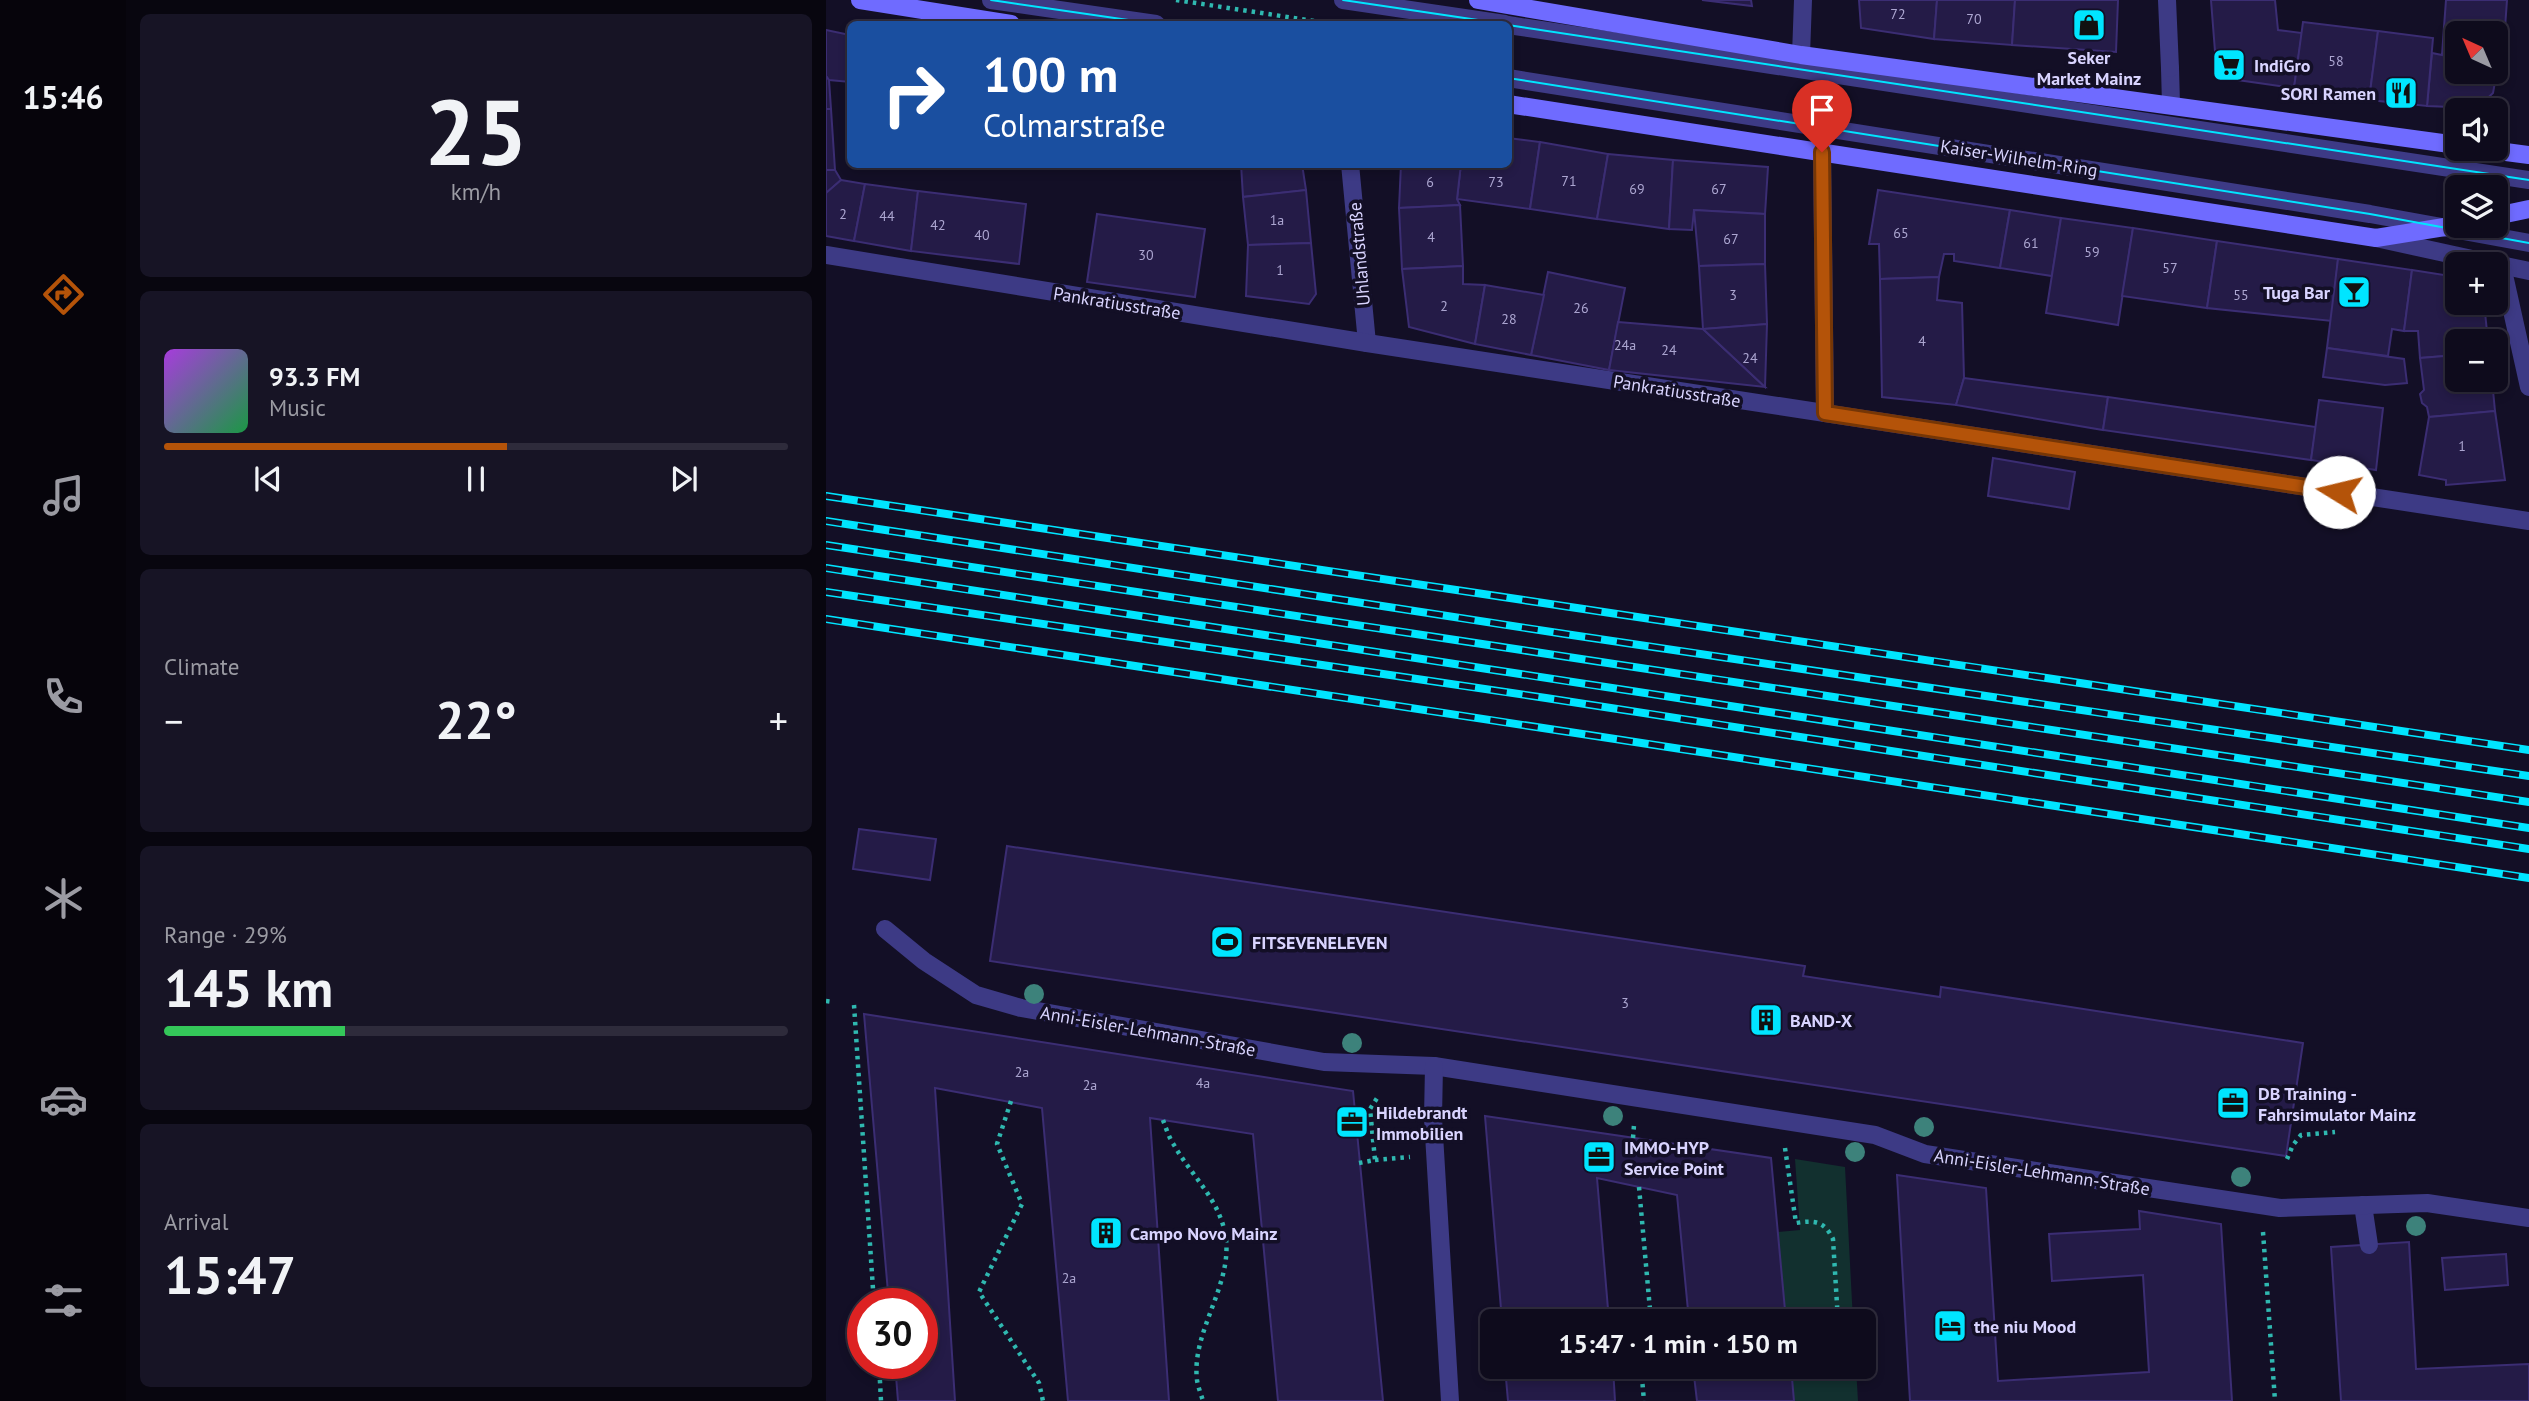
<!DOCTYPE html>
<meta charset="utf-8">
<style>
:root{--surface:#0e0b1c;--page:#171425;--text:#f1f3f6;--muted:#9b9ba3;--line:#2e2b3b;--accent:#b45309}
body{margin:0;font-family:"PT Sans",sans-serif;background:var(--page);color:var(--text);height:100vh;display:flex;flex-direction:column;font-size:26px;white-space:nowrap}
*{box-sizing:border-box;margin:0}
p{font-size:23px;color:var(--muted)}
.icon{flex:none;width:38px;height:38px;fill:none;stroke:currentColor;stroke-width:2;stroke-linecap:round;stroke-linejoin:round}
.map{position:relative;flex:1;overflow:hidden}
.side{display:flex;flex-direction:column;gap:14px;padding:14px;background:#08060f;width:700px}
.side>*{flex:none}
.hud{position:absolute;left:21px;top:21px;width:665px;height:147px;border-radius:10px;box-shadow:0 4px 10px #0003,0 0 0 2px var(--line);background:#1a4fa0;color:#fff;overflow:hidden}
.needle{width:46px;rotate:316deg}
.fabs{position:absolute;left:1619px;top:21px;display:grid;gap:14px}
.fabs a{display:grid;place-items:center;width:63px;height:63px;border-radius:10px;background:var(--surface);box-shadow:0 4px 10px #0003,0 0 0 2px var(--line);font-size:35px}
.speed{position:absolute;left:21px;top:1288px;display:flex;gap:14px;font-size:35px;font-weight:700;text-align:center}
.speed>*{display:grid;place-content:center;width:91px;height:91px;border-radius:50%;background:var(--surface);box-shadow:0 4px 10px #0003,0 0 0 2px var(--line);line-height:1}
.speed .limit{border:10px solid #d22;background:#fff;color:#111}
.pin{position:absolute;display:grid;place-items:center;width:60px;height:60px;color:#fff;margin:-72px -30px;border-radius:50% 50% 50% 0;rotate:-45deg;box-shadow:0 0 7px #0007}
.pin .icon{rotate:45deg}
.me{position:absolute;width:77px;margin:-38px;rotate:279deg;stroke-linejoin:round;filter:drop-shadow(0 0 5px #0008)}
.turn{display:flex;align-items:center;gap:24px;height:147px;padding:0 21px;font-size:32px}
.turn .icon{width:91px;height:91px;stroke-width:2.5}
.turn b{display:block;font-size:49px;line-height:60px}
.big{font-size:52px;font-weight:600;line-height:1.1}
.side .widget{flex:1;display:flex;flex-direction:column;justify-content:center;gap:10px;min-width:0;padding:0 24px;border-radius:10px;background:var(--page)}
.side .dial{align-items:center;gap:0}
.dial b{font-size:91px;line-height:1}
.song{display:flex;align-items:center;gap:21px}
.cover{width:84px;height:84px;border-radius:10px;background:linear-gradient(135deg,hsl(280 70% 55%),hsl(140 70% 35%))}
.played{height:7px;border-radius:4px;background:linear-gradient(90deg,var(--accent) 55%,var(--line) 55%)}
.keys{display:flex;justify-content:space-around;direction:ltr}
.heat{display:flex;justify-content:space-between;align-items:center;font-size:38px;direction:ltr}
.charge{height:10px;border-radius:5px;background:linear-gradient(90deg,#34c759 29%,var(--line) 0)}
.trip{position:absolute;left:654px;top:1309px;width:396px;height:70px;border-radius:10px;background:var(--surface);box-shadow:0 4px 10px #0003,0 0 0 2px var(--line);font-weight:600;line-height:70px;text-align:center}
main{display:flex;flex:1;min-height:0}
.tab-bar{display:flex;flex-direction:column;width:126px;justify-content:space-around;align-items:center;background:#06040b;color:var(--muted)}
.tab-bar .icon{width:49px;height:49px}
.tab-bar .on{color:var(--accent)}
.tab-bar b{font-size:32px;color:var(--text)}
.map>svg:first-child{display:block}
.green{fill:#12302f}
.building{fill:#241b47;stroke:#3b2d73;stroke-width:2;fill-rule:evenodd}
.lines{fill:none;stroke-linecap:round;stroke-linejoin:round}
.path{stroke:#2fb8b0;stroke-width:4.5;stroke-dasharray:3.5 5;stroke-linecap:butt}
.lane{stroke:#3d3a85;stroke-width:18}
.street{stroke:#3d3a85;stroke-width:18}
.secondary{stroke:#6f6bff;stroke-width:18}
.tram{stroke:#00e5ff;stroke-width:2}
.rail-casing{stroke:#00e5ff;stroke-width:8}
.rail{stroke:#130f26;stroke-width:5;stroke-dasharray:16;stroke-linecap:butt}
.tree{fill:#3d827b}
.route-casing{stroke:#753606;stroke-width:18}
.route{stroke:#b45309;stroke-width:12}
.labels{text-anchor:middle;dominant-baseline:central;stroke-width:7;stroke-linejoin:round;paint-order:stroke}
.number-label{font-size:14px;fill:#aca6d1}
.poi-label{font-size:18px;font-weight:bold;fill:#d9d4ff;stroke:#130f26;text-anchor:start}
.street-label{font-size:18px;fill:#d9d4ff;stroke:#130f26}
</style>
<main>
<nav class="tab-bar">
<b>15:46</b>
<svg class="icon on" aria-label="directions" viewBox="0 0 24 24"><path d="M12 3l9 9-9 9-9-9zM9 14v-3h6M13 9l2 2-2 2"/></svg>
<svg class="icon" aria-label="music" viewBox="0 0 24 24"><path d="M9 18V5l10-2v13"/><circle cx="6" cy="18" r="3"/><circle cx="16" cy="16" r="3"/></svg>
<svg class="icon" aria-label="phone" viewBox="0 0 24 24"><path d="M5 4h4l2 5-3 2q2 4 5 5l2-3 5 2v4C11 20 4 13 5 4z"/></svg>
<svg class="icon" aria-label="climate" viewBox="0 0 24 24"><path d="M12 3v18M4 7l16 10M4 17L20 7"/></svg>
<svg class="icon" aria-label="car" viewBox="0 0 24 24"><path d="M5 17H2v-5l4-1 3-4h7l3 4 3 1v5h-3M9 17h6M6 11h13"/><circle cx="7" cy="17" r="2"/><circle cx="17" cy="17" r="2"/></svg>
<svg class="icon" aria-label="filters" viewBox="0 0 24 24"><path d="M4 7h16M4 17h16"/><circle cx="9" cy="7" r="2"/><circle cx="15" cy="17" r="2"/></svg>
</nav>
<section class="side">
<div class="widget dial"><b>25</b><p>km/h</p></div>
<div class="widget">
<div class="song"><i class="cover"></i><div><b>93.3 FM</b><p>Music</p></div></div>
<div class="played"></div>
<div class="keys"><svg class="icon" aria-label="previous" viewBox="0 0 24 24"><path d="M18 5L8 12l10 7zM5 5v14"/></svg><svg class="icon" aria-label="pause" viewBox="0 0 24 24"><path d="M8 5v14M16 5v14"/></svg><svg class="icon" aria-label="next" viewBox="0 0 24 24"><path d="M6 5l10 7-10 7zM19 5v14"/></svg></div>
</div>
<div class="widget"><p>Climate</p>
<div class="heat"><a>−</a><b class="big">22°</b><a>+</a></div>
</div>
<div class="widget"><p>Range · 29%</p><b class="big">145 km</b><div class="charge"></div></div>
<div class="widget"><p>Arrival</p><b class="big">15:47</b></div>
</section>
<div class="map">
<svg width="1703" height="1401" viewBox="0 0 1703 1401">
<rect width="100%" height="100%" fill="#130f26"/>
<g class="green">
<polygon points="969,1159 1019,1167 1027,1321 960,1321 952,1232 974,1230"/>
<polygon points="965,1367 1030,1367 1032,1401 968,1401"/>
</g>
<g class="building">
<polygon points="876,0 925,0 926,6"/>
<polygon points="1033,0 1111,0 1108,39 1035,28"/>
<polygon points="1111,0 1189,0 1186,45 1108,39"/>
<polygon points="1189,0 1292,0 1290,52 1186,45"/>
<polygon points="1385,0 1449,0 1452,30 1476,33 1468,88 1391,77"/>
<polygon points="1620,0 1681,0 1679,28 1618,27"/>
<polygon points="1477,22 1552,31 1543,100 1468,88"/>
<path d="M 1618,27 L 1679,28 L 1667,93 L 1651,108 L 1601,106 L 1606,53 L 1616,55 ZM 1631,33 L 1670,33 L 1670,72 L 1631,72 Z"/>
<polygon points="0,30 24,35 24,82 3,80 0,76"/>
<polygon points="1552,31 1607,38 1601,106 1543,100"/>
<polygon points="0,76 3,80 5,109 0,109"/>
<polygon points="0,109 5,109 9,170 0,170"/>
<polygon points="682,138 714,142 704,209 631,199 635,164 682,164"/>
<polygon points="714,142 782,154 771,219 704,209"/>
<polygon points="782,154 847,160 843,229 771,219"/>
<polygon points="847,160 942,167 939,214 868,210 866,230 843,229"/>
<polygon points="415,164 476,164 480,190 417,197"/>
<polygon points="575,164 635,164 631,199 634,205 573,208"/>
<polygon points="0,170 9,170 15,180 0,193"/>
<polygon points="15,180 39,184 28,241 0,236 0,193"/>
<polygon points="39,184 92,191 85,251 28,241"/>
<polygon points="480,190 485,243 422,245 417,197"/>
<polygon points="1052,190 1184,210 1174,268 1128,261 1128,254 1118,254 1113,277 1054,279 1053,244 1043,244"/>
<polygon points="92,191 200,204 193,264 85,251"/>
<polygon points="634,205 637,266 576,269 573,208"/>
<polygon points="868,210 939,214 939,264 873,266"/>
<polygon points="1184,210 1235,218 1226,276 1174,268"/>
<polygon points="271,214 379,229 369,297 261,282"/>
<polygon points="1235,218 1307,228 1292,325 1220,313"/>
<polygon points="1307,228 1391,241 1381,308 1296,296"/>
<polygon points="1391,241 1512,259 1506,321 1381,308"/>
<polygon points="485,243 490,294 483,304 420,296 422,245"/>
<polygon points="1512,259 1586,270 1578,331 1566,329 1562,356 1501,348"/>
<polygon points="939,264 941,324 877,329 873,266"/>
<polygon points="637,266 637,284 659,285 649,344 583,327 576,269"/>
<polygon points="1586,270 1631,277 1631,303 1658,303 1662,341 1631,341 1631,355 1594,358 1592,331 1578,331"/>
<polygon points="722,272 799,288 783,370 705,355"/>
<polygon points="1113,277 1111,300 1136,303 1138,378 1130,405 1056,397 1054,279"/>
<polygon points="659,285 718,295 705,355 649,344"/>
<polygon points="792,322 877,329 939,387 783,370"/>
<polygon points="941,324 939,387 877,329"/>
<polygon points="1501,348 1578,359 1581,383 1559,385 1497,377"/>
<polygon points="1631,355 1631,380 1666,380 1669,411 1603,417 1601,407 1596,403 1594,394 1598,390 1594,358"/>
<polygon points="1138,378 1282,397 1277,430 1130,405"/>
<polygon points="1282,397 1490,427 1485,460 1277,430"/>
<polygon points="1493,400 1557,408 1550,470 1485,460"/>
<polygon points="1669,411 1679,480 1620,485 1620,480 1593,475 1603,417"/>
<polygon points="1167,458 1249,472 1243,509 1162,496"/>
<polygon points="33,829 110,839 104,880 27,869"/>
<polygon points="181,846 979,966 977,976 1114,997 1115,987 1477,1043 1460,1156 164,961"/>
<polygon points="38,1014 527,1091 557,1401 452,1401 427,1134 324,1118 343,1401 242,1401 216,1108 109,1088 129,1401 72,1401 69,1363 96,1363 96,1304 63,1304"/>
<polygon points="659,1116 945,1158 960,1321 863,1321 851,1195 771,1178 783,1321 676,1321"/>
<polygon points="1071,1175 1160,1188 1172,1381 1323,1372 1317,1275 1226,1281 1223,1234 1314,1229 1313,1211 1395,1224 1406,1401 1084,1401"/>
<polygon points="1583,1242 1590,1369 1703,1364 1703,1401 1515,1401 1505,1247"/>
<polygon points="1680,1254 1682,1285 1619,1290 1616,1258"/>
<polygon points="679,1367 787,1367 789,1401 682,1401"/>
<polygon points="867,1367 965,1367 968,1401 871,1401"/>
</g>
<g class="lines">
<g class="path">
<polyline points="350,0 501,23"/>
<polyline points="0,1001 8,1002"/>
<polyline points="28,1005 48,1304"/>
<polyline points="185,1101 171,1144 196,1204 153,1292 213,1383 217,1401"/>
<path d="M 337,1120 C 340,1128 343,1138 348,1145 C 365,1175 392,1198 399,1233 C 409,1283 365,1330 371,1380 C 372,1387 375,1394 377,1401"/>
<polyline points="529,1127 546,1124"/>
<polyline points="807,1138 808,1125"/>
<path d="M 959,1148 L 970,1223 C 989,1220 998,1221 1007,1239 L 1012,1321"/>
<polyline points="1461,1159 1467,1145 1475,1135 1509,1132"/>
<polyline points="549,1160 584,1157"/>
<polyline points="533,1163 549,1160 544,1109 553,1095"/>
<polyline points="813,1187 825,1321"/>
<polyline points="1437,1232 1449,1401"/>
<polyline points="53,1363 55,1401"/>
<polyline points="815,1367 818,1401"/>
</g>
<g class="lane">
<polyline points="165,0 330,24"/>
<polyline points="517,0 679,24"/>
<polyline points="682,25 1703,180"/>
<polyline points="1344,68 1345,104"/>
<polyline points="682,78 1544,214 1703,243"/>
<polyline points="1537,1205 1543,1245"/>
</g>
<g class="street">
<polyline points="1341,0 1344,68"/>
<polyline points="975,55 977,0"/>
<polyline points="996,152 999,413"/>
<polyline points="524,164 541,343"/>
<polyline points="1550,238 1669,264"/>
<polyline points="0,255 541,343 1703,521"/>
<polyline points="1670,264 1703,271"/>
<polyline points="1676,266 1703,387"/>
<polyline points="59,929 98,961 150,995 195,1008 498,1062 608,1066 1049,1135 1099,1154 1454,1208 1601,1203 1703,1218"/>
<polyline points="608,1066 607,1118 624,1401"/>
</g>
<g class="secondary">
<polyline points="34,0 185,24"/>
<polyline points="652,0 975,55 1631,145"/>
<polyline points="682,104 1550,238 1631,225"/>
<polyline points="1657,149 1703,155"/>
<polyline points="1670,216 1703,209"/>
</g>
<g class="tram">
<polyline points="165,0 330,24"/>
<polyline points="517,0 679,24"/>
<polyline points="682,25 1703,180"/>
<polyline points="682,78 1544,214 1703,243"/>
</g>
<defs>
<g id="rail">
<polyline points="0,496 1703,750"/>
<polyline points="0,521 739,634 1703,776"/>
<polyline points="0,545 1703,802"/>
<polyline points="0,568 1703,828"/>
<polyline points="0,592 720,698 1703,849"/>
<polyline points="0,619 1703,878"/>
</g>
</defs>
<use href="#rail" class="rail-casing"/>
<use href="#rail" class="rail"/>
</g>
<g class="tree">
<circle cx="208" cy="994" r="10"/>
<circle cx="526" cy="1043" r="10"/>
<circle cx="787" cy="1116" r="10"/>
<circle cx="1098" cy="1127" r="10"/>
<circle cx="1029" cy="1152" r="10"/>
<circle cx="1415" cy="1177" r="10"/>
<circle cx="1590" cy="1226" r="10"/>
</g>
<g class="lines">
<defs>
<polyline id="route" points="996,152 999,413 1513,492"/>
</defs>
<use href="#route" class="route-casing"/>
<use href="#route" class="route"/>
</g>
<defs>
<symbol id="shop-square" viewBox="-11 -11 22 22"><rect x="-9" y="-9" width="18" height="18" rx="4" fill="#00e5ff" stroke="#130f26"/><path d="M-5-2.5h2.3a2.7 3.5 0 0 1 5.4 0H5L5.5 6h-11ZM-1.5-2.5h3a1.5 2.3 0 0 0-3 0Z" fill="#111"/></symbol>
<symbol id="supermarket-square" viewBox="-11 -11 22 22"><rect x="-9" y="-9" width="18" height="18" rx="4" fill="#00e5ff" stroke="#130f26"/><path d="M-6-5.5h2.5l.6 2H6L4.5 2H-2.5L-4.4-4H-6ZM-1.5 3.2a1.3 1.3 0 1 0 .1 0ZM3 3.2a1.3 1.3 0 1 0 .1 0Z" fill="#111"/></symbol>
<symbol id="restaurant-square" viewBox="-11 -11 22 22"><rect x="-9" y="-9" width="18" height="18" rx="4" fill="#00e5ff" stroke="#130f26"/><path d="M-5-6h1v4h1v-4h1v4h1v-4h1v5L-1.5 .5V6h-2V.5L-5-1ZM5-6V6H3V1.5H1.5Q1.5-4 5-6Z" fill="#111"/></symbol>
<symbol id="bar-square" viewBox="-11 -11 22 22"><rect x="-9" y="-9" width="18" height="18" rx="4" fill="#00e5ff" stroke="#130f26"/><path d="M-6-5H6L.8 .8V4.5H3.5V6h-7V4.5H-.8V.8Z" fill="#111"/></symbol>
<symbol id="stadium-square" viewBox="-11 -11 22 22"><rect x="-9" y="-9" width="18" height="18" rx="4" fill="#00e5ff" stroke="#130f26"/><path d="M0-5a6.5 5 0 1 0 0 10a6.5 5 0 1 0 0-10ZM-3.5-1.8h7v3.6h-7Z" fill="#111"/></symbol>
<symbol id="building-square" viewBox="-11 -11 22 22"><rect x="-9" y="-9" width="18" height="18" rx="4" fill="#00e5ff" stroke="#130f26"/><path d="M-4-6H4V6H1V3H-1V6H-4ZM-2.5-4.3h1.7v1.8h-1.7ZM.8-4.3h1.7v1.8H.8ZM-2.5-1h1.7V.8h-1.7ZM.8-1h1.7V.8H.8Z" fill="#111"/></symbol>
<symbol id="office-square" viewBox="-11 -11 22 22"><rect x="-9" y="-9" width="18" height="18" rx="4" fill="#00e5ff" stroke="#130f26"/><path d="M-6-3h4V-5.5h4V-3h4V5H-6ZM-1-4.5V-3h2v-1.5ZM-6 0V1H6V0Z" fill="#111"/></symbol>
<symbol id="hotel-square" viewBox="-11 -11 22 22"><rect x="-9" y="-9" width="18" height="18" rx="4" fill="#00e5ff" stroke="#130f26"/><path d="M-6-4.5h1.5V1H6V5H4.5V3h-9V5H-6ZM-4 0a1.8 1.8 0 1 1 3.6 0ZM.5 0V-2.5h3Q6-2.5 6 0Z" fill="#111"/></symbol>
</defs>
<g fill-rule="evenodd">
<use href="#shop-square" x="1244" y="6" width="38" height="38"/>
<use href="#supermarket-square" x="1384" y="46" width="38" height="38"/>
<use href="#restaurant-square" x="1556" y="74" width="38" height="38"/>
<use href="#bar-square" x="1509" y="273" width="38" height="38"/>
<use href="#stadium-square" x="382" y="923" width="38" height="38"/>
<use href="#building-square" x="921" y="1001" width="38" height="38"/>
<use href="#office-square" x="1388" y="1084" width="38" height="38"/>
<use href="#office-square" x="507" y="1103" width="38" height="38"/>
<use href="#office-square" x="754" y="1138" width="38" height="38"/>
<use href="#building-square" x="261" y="1214" width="38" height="38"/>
<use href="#hotel-square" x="1105" y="1307" width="38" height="38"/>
</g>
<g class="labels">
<g class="number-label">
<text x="1072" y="14">72</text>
<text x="1148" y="19">70</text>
<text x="1510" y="61">58</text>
<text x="743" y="181">71</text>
<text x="604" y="182">6</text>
<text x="670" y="182">73</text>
<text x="811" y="189">69</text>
<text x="893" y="189">67</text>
<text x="17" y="214">2</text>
<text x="61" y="216">44</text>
<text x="451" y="220">1a</text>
<text x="112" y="225">42</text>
<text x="1075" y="233">65</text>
<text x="156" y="235">40</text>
<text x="605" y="237">4</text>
<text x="905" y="239">67</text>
<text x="1205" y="243">61</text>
<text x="1266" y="252">59</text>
<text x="320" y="255">30</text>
<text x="1344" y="268">57</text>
<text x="454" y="270">1</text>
<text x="907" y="295">3</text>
<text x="1415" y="295">55</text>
<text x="618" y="306">2</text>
<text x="755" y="308">26</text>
<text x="683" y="319">28</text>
<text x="1096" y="341">4</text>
<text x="799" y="345">24a</text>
<text x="843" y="350">24</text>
<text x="924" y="358">24</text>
<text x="1636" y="446">1</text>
<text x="799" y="1003">3</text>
<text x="196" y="1072">2a</text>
<text x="377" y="1083">4a</text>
<text x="264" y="1085">2a</text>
<text x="243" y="1278">2a</text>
</g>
<g class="poi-label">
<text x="1263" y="57" text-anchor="middle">Seker<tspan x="1263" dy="21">Market Mainz</tspan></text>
<text x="1428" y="65">IndiGro</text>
<text x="1550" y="93" text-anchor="end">SORI Ramen</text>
<text x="1504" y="292" text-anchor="end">Tuga Bar</text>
<text x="426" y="942">FITSEVENELEVEN</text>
<text x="964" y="1020">BAND-X</text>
<text x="1432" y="1093">DB Training -<tspan x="1432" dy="21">Fahrsimulator Mainz</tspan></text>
<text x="550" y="1112">Hildebrandt<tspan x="550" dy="21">Immobilien</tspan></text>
<text x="798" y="1147">IMMO-HYP<tspan x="798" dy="21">Service Point</tspan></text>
<text x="304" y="1233">Campo Novo Mainz</text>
<text x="1148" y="1326">the niu Mood</text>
</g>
<g class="street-label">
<text transform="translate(1193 158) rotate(9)">Kaiser-Wilhelm-Ring</text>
<text transform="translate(533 254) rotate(-95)">Uhlandstraße</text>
<text transform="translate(291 303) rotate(9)">Pankratiusstraße</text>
<text transform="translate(851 391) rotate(9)">Pankratiusstraße</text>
<text transform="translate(322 1031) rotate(10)">Anni-Eisler-Lehmann-Straße</text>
<text transform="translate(1216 1172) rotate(9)">Anni-Eisler-Lehmann-Straße</text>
</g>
</g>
</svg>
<div class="fabs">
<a><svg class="needle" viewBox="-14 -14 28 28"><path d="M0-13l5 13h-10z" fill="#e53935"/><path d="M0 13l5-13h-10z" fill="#9b9ba3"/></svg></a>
<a><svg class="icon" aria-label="sound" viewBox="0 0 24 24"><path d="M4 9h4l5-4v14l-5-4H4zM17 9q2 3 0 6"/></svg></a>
<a><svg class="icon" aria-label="layers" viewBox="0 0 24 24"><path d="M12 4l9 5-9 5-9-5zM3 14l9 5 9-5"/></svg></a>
<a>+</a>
<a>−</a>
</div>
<div class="speed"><div class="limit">30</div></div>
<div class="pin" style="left:996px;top:152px;background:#d93025"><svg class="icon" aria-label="arrive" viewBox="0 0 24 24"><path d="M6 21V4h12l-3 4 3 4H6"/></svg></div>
<svg class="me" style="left:1513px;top:492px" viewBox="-20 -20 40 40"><circle r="19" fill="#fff"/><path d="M0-13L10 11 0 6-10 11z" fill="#b45309"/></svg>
<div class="trip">15:47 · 1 min · 150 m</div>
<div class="hud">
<div class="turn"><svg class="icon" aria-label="right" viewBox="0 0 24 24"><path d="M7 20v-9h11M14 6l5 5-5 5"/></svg><div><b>100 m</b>Colmarstraße</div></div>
</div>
</div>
</main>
